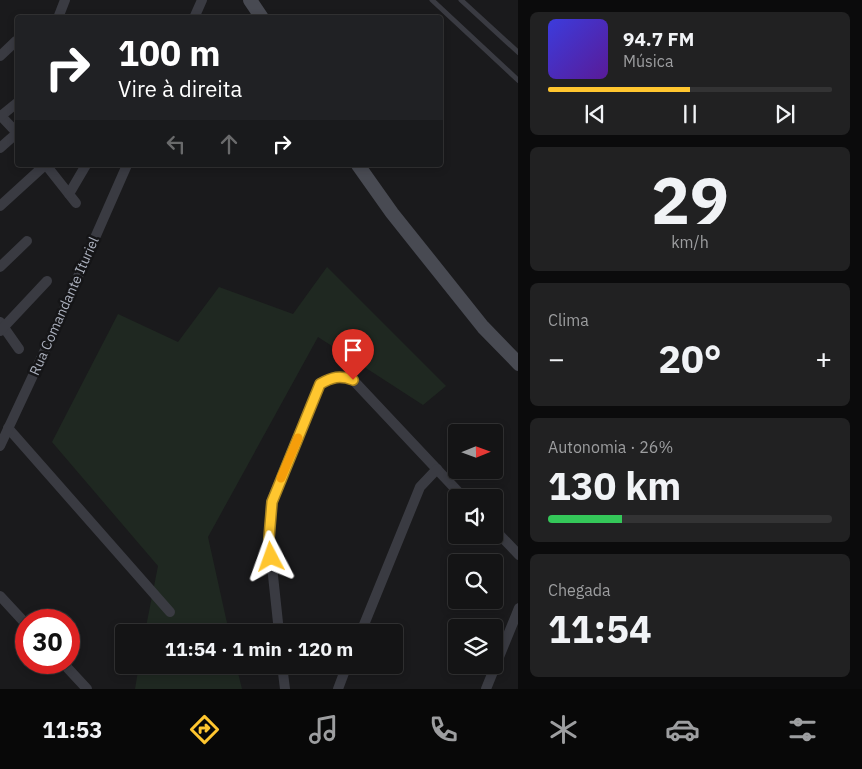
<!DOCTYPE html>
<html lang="pt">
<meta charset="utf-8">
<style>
:root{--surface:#141415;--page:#212122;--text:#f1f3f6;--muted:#9d9ea0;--line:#333334;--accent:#ffc62f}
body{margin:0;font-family:"IBM Plex Sans",sans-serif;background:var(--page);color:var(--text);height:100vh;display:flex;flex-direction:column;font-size:19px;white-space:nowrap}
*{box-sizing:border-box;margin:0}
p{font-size:16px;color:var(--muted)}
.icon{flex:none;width:28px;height:28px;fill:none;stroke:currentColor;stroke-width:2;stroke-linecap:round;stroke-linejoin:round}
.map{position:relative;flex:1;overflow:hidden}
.side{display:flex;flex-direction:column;gap:12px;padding:12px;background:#0b0b0c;width:344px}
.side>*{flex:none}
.banner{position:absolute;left:15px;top:15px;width:428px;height:152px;border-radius:5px;box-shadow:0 2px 8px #0003,0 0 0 1px var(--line);background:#202124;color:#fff;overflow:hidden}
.needle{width:32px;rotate:89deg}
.fabs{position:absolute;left:448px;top:424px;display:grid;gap:10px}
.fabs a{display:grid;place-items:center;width:55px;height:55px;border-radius:5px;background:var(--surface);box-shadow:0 2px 8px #0003,0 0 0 1px var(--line);font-size:25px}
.speed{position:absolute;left:15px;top:609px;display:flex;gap:10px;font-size:25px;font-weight:700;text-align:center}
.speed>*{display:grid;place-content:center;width:65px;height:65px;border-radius:50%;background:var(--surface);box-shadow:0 2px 8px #0003,0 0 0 1px var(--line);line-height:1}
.speed .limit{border:8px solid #d22;background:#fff;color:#111}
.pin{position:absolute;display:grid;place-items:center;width:42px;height:42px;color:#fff;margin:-51px -21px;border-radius:50% 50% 50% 0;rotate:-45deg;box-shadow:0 0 5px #0007}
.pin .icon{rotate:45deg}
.me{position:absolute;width:55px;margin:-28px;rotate:356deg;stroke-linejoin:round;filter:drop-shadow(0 0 4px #0008)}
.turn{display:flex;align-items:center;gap:18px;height:105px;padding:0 20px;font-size:22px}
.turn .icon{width:65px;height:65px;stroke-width:2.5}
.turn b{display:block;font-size:35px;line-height:42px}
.lanes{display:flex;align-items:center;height:48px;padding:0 20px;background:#0003;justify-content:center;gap:25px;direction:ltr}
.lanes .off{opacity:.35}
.big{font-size:38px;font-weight:700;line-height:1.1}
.side .widget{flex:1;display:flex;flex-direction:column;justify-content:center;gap:8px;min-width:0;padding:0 18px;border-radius:8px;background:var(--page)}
.side .dial{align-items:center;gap:0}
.dial b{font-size:65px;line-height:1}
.song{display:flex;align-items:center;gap:15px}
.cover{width:60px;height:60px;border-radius:8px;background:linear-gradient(135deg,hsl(240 70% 55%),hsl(270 70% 35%))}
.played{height:5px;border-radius:2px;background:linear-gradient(90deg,var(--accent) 50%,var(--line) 50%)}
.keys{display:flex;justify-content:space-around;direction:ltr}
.heat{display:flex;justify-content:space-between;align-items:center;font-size:28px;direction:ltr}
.charge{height:8px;border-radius:4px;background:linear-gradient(90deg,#34c759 26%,var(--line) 0)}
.trip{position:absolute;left:115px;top:624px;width:288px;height:50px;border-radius:5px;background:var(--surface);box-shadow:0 2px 8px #0003,0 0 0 1px var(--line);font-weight:700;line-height:50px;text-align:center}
.tab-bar{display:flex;height:80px;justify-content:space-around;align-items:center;background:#080808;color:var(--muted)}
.tab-bar .icon{width:35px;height:35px}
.tab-bar .active{color:var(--accent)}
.tab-bar b{font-size:22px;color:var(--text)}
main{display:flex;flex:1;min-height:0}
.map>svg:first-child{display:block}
.green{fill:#1f2821}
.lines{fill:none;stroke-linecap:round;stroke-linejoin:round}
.lane{stroke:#3a3b42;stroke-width:5}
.street{stroke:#3a3b42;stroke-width:10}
.secondary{stroke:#484a52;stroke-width:14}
.route-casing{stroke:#a6811f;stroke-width:12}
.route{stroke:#ffc62f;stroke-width:9}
.slow{stroke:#f59e0b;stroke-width:9}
.labels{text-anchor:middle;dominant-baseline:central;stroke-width:5;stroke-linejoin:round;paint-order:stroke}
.street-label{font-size:14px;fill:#abb0bd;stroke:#151517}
</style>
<main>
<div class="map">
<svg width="519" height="689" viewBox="0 0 519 689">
<rect width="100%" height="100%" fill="#1a1a1c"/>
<g class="green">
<polygon points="327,267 446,386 423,405 318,337 208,537 229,632 145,632 158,566 52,442 118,314 178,342 219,287 293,314"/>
<polygon points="139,665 236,665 242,689 135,689"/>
</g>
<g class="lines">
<g class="lane">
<polyline points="432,0 519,81"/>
<polyline points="461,0 519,53"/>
</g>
<g class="street">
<polyline points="58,18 65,0"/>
<polyline points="194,18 202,0"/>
<polyline points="0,56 16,41"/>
<polyline points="0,115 18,134"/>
<polyline points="1,116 18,102"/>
<polyline points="0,148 17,133"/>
<polyline points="46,165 76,203"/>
<polyline points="69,194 86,165"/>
<polyline points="0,206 45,165"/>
<polyline points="0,267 27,241"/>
<polyline points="0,322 19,349"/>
<polyline points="0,331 47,281"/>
<polyline points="8,428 170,612"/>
<polyline points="0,446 58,322 127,165"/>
<polyline points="494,529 519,555"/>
<polyline points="0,596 26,624"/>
<path d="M 279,632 L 269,538 L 271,502 L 320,383 C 332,377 340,375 353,380 L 464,498"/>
<polyline points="361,632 420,487 437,469"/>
<polyline points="62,662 87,689"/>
<polyline points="282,665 285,689"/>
<polyline points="338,689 347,665"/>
<polyline points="486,689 519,608"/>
</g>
<g class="secondary">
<polyline points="250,0 262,18"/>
<polyline points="358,165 392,213 483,327 519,364"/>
</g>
</g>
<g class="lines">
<defs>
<path id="route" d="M 271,557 L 269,538 L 272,502 L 320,384 C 332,377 340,375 353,380"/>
</defs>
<use href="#route" class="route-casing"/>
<use href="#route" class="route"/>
<polyline class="slow" points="281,478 298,438"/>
</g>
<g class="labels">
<g class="street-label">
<text transform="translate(64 306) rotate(-66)">Rua Comandante Ituriel</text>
</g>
</g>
</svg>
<div class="fabs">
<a><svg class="needle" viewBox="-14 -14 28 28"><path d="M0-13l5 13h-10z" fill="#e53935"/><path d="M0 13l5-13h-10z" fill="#9d9ea0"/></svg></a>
<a><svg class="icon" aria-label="sound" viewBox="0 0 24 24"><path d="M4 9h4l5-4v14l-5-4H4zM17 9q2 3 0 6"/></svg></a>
<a><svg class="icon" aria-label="search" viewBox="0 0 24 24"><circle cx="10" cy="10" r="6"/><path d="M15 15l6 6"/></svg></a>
<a><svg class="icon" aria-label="layers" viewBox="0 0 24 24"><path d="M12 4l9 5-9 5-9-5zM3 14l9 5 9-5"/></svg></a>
</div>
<div class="speed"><div class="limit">30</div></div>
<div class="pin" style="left:353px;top:380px;background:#d93025"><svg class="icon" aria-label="arrive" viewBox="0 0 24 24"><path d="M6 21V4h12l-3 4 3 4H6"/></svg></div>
<svg class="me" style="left:271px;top:557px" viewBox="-20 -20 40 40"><path d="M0-17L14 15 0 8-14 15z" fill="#ffc62f" stroke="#fff" stroke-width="4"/></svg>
<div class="trip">11:54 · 1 min · 120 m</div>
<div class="banner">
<div class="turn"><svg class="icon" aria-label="right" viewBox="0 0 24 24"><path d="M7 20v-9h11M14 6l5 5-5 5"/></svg><div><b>100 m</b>Vire à direita</div></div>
<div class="lanes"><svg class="icon off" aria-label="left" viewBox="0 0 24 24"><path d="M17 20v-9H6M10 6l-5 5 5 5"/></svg><svg class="icon off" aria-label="ahead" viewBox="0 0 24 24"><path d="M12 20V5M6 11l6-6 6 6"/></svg><svg class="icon" aria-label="right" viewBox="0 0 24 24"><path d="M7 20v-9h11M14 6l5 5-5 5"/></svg></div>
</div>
</div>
<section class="side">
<div class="widget">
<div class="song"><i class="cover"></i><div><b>94.7 FM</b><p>Música</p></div></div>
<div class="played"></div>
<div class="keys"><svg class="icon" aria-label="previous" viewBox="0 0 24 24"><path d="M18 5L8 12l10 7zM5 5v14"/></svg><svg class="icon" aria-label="pause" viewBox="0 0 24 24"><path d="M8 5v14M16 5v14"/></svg><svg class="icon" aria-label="next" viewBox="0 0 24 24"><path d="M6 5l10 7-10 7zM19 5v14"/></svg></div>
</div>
<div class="widget dial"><b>29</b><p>km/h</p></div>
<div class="widget"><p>Clima</p>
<div class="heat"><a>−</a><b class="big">20°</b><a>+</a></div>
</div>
<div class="widget"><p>Autonomia · 26%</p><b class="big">130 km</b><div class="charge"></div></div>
<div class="widget"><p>Chegada</p><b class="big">11:54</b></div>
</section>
</main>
<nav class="tab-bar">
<b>11:53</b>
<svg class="icon active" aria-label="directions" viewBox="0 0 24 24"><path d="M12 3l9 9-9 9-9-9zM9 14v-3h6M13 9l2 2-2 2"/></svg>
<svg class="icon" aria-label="music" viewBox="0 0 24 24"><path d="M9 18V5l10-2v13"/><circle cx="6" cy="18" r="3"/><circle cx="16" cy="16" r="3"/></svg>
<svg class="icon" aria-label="phone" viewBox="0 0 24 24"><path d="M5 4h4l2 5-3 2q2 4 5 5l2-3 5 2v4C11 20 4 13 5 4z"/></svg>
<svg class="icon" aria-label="climate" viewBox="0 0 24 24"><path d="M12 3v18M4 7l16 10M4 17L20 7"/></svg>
<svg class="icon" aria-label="car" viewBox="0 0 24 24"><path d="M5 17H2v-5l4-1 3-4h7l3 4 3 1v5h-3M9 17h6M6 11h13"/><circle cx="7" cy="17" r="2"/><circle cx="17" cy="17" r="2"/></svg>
<svg class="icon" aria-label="filters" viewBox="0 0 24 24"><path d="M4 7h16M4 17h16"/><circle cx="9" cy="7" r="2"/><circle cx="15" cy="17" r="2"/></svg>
</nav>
